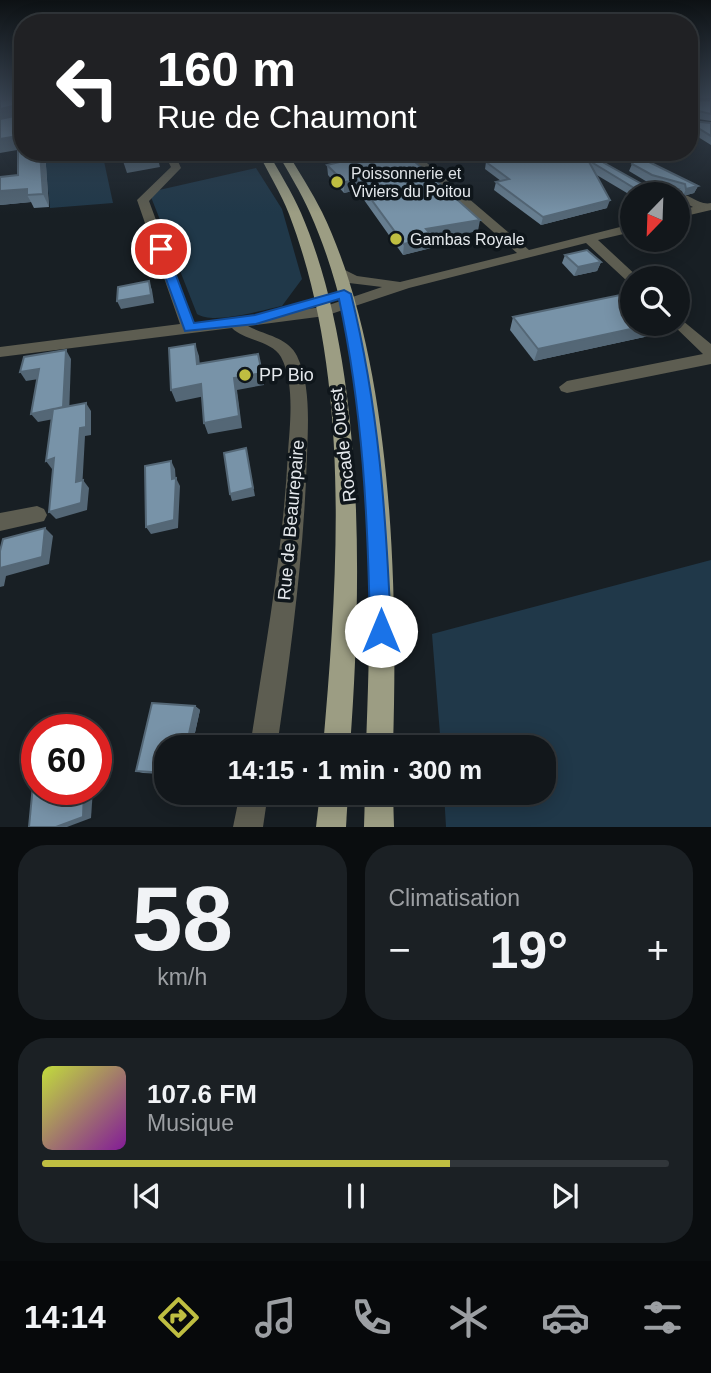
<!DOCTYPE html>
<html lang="fr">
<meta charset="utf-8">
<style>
:root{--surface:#12171b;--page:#1b2024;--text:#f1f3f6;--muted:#9c9fa3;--line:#31363a;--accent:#bfbe41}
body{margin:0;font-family:Helvetica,sans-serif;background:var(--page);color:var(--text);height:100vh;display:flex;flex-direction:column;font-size:26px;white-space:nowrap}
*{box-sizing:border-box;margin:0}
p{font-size:23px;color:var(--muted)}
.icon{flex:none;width:38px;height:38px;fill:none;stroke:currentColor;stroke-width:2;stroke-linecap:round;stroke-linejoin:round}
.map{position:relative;height:827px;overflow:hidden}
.details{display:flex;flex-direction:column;gap:18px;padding:18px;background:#0a0d0f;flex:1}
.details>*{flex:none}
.hud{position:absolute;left:14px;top:14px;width:684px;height:147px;border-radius:28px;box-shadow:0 4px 18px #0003,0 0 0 2px var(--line);background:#202124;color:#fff;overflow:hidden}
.needle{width:46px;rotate:203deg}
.fabs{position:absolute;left:620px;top:182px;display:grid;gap:14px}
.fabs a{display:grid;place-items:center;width:70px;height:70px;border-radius:50%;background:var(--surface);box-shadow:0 4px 18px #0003,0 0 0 2px var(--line);font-size:35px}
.speed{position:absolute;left:21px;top:714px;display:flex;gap:14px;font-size:35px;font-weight:700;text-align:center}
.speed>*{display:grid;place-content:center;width:91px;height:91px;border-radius:50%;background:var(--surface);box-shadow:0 4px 18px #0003,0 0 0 2px var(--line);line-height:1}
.speed .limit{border:10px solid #d22;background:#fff;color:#111}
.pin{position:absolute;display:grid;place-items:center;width:60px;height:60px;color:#fff;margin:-30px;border:4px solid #fff;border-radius:50%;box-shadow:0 2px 7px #0007}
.me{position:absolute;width:77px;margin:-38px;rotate:0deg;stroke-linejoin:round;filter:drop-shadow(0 0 5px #0008)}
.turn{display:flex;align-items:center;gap:24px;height:147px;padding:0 28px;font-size:32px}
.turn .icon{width:91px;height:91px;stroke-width:2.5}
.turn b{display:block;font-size:49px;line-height:60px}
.big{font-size:52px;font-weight:700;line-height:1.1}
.details .card{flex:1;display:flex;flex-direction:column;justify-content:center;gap:10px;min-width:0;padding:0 24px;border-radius:28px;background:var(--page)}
.details .dial{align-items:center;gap:0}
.dial b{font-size:91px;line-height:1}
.song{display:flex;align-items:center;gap:21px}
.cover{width:84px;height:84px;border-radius:10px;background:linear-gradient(135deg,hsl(70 70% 55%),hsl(290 70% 35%))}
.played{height:7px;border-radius:4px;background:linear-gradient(90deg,var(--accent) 65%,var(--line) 65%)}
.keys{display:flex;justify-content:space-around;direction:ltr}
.heat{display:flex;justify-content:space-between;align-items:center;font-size:38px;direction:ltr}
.details .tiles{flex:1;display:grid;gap:18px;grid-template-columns:1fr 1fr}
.card:last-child{grid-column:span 2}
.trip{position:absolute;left:154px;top:735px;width:402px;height:70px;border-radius:28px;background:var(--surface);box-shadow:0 4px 18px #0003,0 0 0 2px var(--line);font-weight:700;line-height:70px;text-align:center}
.tab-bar{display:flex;height:112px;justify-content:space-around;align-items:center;background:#07090b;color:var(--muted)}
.tab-bar .icon{width:49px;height:49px}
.tab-bar .current{color:var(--accent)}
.tab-bar b{font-size:32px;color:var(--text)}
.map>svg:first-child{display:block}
.green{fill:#203849}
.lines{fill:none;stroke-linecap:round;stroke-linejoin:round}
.minor{fill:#5d5d51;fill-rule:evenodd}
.major{fill:#9c9d83;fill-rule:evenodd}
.wall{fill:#677e90}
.shaded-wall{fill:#546776}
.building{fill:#7893a8;stroke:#546776;stroke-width:2}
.route{fill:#1a73e8;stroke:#114b97;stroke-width:2}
.poi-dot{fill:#bfbe41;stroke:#0f161b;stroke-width:2.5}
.labels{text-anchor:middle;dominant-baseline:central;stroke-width:7;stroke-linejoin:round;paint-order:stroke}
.far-poi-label{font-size:16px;fill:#e5e9ed;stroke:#0f161b;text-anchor:start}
.poi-label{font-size:18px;fill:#e5e9ed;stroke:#0f161b;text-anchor:start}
.street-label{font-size:18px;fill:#e5e9ed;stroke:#0f161b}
</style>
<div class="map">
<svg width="711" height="827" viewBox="0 0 711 827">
<rect width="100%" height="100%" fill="#181f24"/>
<g class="green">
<polygon points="44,152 102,152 113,203 50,208"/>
<path d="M 256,168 L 282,209 L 302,279 L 282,306 C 262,310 214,325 197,314 L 151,197 L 159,190 Z"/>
<polygon points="711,560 711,827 446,827 444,793 544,793 544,747 441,747 432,634"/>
</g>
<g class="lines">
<g class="minor">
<path d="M 403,152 L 414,152 L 529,250 L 632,224 L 632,232 L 598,240 L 639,278 L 632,278 L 632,282 L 627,281 L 586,243 L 409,288 L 325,316 L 248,326 C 264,335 288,337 297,356 C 311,385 308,424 307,456 C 304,553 291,651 277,747 L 250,747 C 265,649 283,552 288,452 C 290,424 295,383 281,357 C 272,341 245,341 232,328 L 0,357 L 0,347 L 180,324 L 137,200 L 171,167 L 167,159 L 172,156 L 176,157 L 181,168 L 149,201 L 194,323 L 323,307 L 382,287 L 349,283 L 333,275 L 333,269 L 343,269 L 357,276 L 400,282 L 517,253 Z"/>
<polygon points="528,152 550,155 582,154 608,164 603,167 582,160 550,162"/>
<path d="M 673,193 C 687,191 698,206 711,203 L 711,210 L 677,218 L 677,211 L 693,207 L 677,199 L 677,194 Z"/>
<polygon points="677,316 711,344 711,364 567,393 561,391 559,387 567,381 703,354 672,324 677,324"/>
<polygon points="37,506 44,509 47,515 44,521 0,531 0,513"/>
<polygon points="240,793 268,793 263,827 233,827"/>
</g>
<g class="major">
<path d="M 258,152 L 268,152 C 279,172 292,192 301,213 C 366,364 362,585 350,747 L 323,747 C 338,575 352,378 289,214 C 281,193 268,173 258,152 Z"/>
<path d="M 277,152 L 287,152 C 299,172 312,192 322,212 C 393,359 398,585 393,747 L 366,747 C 372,581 379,367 310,213 C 301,192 288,172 277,152 Z"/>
<polygon points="320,793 348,793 346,827 316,827"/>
<polygon points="365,793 393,793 394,827 364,827"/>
</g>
</g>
<g class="wall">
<polygon points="0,97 23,152 45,152 49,207 34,208 31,202 0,205 0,177 18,175 18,150"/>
<polygon points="711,100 711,121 692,118 691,121 711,123 711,145 690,132 690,101"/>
<polygon points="328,152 335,152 478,231 433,239 431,248 403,255 357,190 344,193 328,175 327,165 336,163 328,155"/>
<polygon points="508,152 543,152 555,157 588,154 642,184 666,187 649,183 629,171 632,164 698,186 694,193 683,196 682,191 677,190 676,193 680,196 677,201 677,194 632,194 632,196 595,174 607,208 541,225 494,190 496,182 501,181 485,169 486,162 513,156"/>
<polygon points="565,255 601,262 597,271 574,276 562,263"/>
<polygon points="513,317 649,336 534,361 510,330"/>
<polygon points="195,706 200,710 192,746 182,745 166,747 166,774 143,773 136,771"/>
</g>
<g class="shaded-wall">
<polygon points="17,105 23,116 0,122 0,109"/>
<polygon points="18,136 23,149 0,153 0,139"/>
<polygon points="40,152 45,152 49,207 43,194"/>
<polygon points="157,155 160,167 127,173 123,161"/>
<polygon points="357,180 357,190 344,193 344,182"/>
<polygon points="698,186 694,193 683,196 686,189"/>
<polygon points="27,189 27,195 31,202 0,205 0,191"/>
<polygon points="610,200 607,208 541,225 543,217"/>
<polygon points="480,220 478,231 433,239 431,248 403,255 404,244 426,229"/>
<polygon points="601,262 597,271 574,276 578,267"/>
<polygon points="149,281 152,290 154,303 121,309 117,301"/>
<polygon points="656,324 649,336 534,361 538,349"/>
<polygon points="195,344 199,356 201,376 197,364"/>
<polygon points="66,350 71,359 69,416 60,418"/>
<polygon points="39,369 45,378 26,381 20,372"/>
<polygon points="262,373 264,385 237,390 242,428 208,434 204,423 234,378"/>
<polygon points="201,384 205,396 176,402 171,390"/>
<polygon points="86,403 91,411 91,435 85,436 82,490 76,482 80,428"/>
<polygon points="53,409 59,418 38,422 31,414"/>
<polygon points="246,448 255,496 232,501 230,494"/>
<polygon points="54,458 61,466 52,469 46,461"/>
<polygon points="171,461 175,469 176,483 176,478 180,486 178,528 151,534 146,527 172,479"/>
<polygon points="83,480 89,488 87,510 56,519 49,512"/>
<polygon points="45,528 53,536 49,564 6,576 4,586 0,587 0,568"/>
<polygon points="195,706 200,710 192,746 187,743"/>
<polygon points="177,742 182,745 181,747 175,747"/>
<polygon points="84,789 93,789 91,818 67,827 56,827"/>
</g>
<g class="building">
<polygon points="0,97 23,97 23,152 40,152 43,194 27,195 27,189 0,191 0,177 18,175 18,136 0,139 0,119 20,115 17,105 0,109"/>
<polygon points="711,100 711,114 694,110 691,121 711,123 711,136 690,123 690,101"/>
<polygon points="121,152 156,152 157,155 123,161"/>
<polygon points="335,152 404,152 480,220 426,229 433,237 404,244 357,180 344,182 327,165 344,161"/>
<polygon points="520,152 543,152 555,157 588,154 642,184 678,189 673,192 680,196 677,196 677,194 644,194 588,160 610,200 543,217 496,182 509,179 486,162 522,154"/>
<polygon points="637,156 698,186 686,189 685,184 652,175 632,164"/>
<polygon points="587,250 601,262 578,267 565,255"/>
<polygon points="149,281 151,295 117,301 118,287"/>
<polygon points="625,294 632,301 632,324 654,324 538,349 513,317"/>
<polygon points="195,344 197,364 258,354 262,373 234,378 239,416 204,423 201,384 171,390 169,348"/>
<polygon points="66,350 63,407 54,409 86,403 86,427 80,428 76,482 83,480 81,503 49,512 54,458 46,461 53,409 31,414 39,369 20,372 24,357"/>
<polygon points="246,448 253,488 230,494 224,453"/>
<polygon points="171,461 172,479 176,478 174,520 146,527 145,466"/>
<polygon points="45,528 42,557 0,568 0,551 3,539"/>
<polygon points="152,703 195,706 187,743 177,742 175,747 166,747 166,773 136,771"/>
<polygon points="37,784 37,789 84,789 83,817 56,827 29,827 33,785"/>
</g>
<linearGradient id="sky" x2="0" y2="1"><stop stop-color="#0d1114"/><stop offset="0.46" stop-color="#374250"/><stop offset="1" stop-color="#374250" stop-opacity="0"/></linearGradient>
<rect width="711" height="213" fill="url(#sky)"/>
<path class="route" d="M 161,245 L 166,249 L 194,323 L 255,315 L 344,290 L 351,294 C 379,408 386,514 391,631 L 388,639 L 381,642 L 373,639 L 370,631 C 368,519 363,410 339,299 L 256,324 L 185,331 L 155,249 Z"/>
<g class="poi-dot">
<circle cx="337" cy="182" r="7"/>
<circle cx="396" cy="239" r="7"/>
<circle cx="245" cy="375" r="7"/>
</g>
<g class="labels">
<g class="far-poi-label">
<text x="351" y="173">Poissonnerie et<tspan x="351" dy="18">Viviers du Poitou</tspan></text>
<text x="410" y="239">Gambas Royale</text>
</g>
<g class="poi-label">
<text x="259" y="375">PP Bio</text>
</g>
<g class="street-label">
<text transform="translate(343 445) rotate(-97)">Rocade Ouest</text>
<text transform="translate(291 520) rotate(-85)">Rue de Beaurepaire</text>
</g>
</g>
</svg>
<div class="fabs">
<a><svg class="needle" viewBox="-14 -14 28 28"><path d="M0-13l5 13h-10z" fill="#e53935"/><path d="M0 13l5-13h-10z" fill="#9c9fa3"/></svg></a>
<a><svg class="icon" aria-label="search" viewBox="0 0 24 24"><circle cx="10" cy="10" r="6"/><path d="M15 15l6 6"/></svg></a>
</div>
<div class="speed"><div class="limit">60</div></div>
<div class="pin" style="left:161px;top:249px;background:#d93025"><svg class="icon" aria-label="arrive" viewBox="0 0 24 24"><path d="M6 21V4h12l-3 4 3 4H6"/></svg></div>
<svg class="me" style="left:381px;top:631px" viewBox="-20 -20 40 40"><circle r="19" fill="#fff"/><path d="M0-13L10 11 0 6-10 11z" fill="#1a73e8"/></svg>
<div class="trip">14:15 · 1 min · 300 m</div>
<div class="hud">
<div class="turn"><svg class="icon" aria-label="left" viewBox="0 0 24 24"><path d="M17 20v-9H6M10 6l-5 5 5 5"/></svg><div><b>160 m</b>Rue de Chaumont</div></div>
</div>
</div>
<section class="details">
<div class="tiles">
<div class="card dial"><b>58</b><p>km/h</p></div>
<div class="card"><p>Climatisation</p>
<div class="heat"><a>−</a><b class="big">19°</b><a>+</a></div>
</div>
<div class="card">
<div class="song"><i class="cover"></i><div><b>107.6 FM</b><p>Musique</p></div></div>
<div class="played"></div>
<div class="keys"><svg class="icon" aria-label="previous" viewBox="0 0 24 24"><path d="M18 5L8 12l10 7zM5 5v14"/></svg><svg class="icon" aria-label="pause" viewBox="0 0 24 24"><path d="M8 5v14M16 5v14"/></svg><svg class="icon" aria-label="next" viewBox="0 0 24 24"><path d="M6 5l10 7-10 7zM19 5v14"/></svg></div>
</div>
</div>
</section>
<nav class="tab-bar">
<b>14:14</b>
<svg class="icon current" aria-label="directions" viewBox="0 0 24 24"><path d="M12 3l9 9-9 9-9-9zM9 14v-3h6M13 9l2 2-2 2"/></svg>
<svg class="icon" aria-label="music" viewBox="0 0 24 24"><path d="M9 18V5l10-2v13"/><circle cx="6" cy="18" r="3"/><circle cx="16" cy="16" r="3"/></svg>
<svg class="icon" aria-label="phone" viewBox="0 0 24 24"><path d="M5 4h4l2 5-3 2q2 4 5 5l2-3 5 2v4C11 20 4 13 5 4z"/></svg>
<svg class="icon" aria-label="climate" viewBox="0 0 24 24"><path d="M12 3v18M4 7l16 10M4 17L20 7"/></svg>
<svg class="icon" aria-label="car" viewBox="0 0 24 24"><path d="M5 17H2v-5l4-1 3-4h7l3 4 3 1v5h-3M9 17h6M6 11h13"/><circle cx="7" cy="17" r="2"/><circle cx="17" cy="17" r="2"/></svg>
<svg class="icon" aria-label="filters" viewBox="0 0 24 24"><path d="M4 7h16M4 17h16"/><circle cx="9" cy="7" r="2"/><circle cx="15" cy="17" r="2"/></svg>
</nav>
